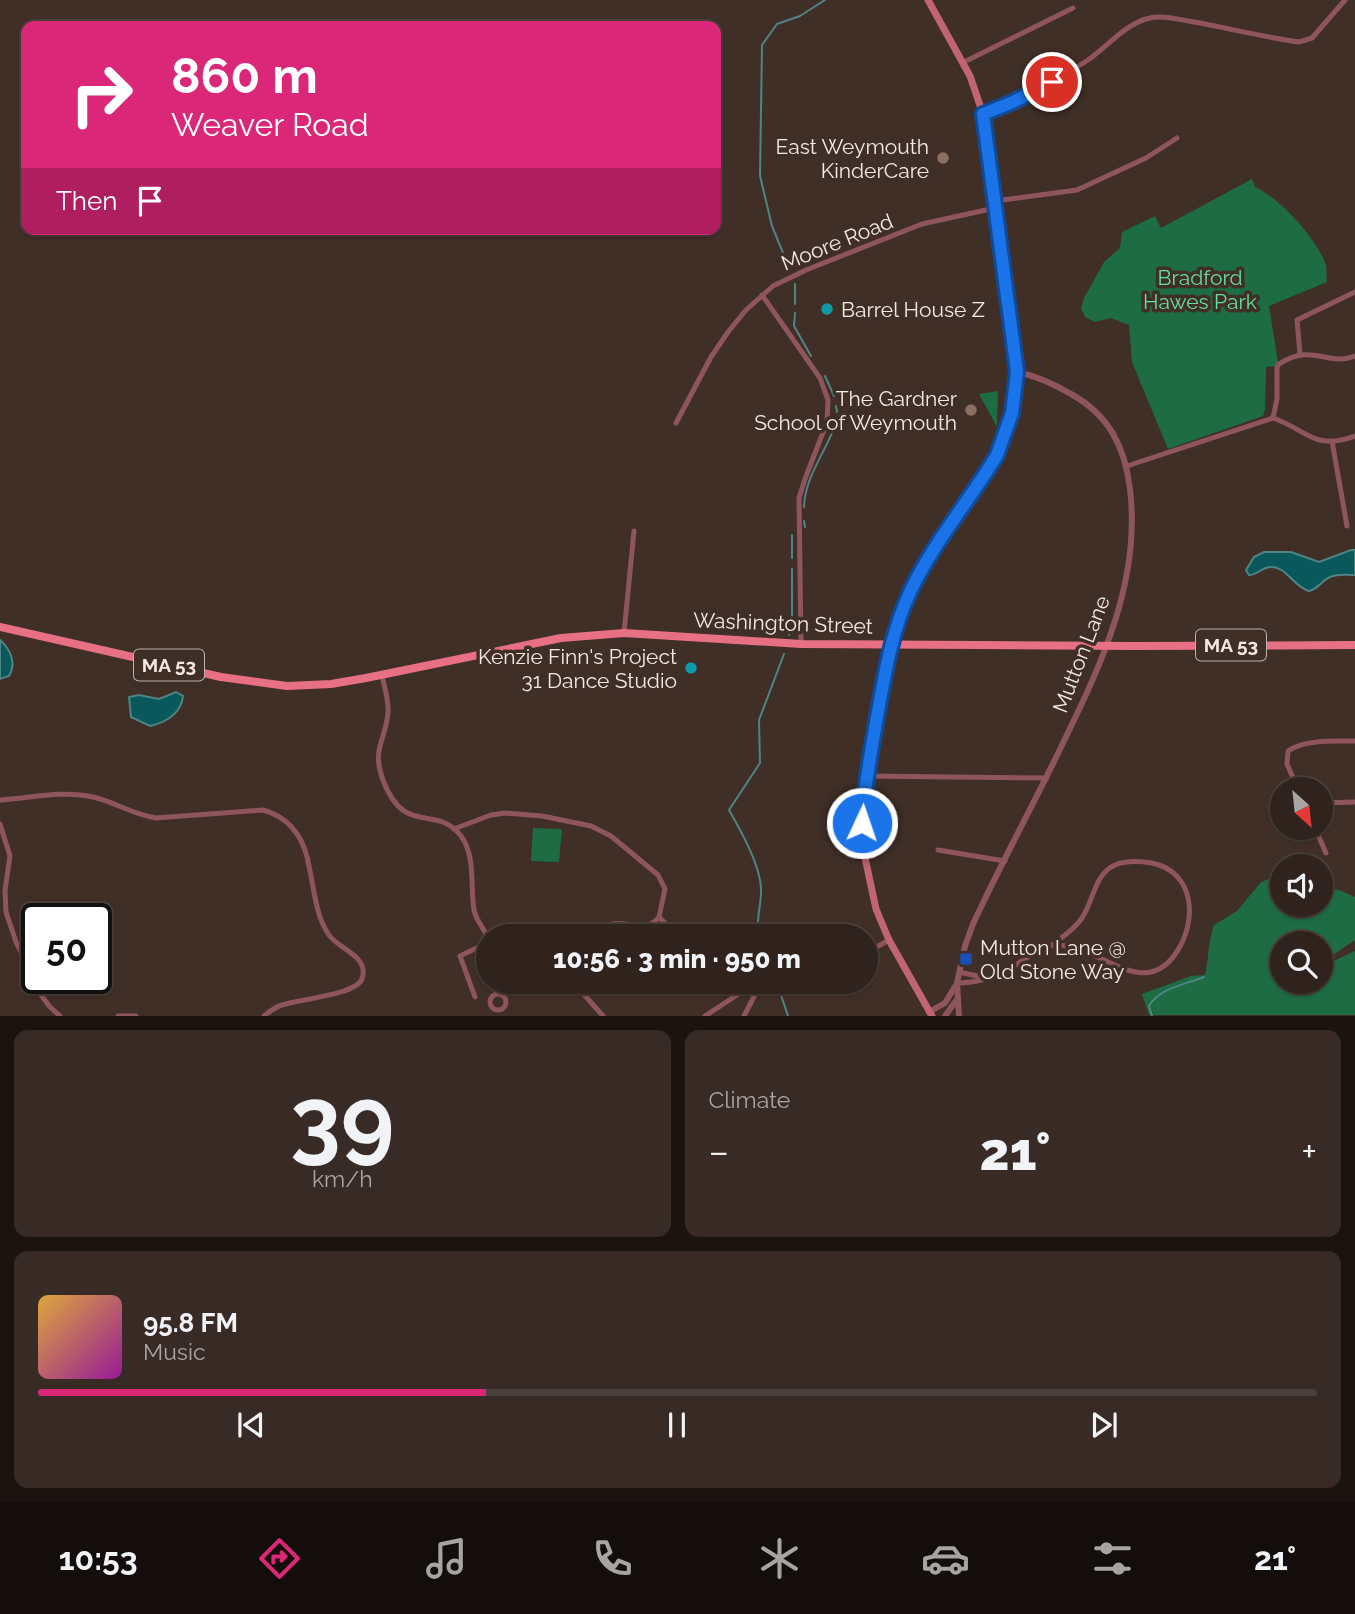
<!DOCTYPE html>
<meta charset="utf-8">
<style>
:root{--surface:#30231d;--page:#382b26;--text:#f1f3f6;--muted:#a8a4a4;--line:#4b403b;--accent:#db2777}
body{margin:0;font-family:Raleway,sans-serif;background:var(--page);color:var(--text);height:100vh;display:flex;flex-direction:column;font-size:26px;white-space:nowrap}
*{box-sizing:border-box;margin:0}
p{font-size:23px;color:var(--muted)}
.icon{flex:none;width:38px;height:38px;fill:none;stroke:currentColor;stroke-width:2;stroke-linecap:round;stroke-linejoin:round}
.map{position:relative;height:1016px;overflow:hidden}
.details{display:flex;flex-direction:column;gap:14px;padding:14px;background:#1a1310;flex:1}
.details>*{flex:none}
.guide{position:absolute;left:21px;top:21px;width:700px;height:214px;border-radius:14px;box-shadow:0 2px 5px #0004,0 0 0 2px var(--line);background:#db2777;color:#fff;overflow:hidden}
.needle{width:46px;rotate:153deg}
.tools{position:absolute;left:1270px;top:777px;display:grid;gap:14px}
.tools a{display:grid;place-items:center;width:63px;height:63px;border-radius:50%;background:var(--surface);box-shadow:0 2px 5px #0004,0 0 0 2px var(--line);font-size:35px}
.speed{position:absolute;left:21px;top:903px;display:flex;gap:14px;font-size:35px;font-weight:700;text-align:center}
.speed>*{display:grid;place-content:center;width:91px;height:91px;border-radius:50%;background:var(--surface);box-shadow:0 2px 5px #0004,0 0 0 2px var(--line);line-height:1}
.speed .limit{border:4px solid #111;border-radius:10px;background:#fff;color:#111}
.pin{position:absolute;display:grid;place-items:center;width:60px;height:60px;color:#fff;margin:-30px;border:4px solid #fff;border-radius:50%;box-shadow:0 2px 7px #0007}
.me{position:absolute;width:77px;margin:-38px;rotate:3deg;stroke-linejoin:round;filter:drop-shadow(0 0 5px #0008)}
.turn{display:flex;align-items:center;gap:24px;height:147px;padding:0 35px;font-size:32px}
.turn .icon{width:91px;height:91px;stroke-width:2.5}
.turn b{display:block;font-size:49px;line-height:60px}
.then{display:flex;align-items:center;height:66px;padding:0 35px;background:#0003;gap:14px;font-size:26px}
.big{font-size:52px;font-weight:800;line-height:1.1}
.details .widget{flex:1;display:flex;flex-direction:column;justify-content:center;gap:10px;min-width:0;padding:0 24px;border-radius:14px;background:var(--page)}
.details .dial{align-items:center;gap:0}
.dial b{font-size:91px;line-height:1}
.song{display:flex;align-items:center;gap:21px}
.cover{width:84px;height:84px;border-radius:10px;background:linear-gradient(135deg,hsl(40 70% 55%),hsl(300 70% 35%))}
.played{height:7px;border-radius:4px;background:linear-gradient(90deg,var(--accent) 35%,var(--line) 35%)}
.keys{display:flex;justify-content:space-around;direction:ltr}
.heat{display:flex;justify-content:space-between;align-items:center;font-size:38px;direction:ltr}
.details .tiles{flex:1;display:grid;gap:14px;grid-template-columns:1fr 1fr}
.widget:last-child{grid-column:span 2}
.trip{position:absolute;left:476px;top:924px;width:402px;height:70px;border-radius:35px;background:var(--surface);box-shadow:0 2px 5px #0004,0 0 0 2px var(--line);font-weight:800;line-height:70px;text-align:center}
.tabs{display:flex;height:112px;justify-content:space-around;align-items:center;background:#130e0c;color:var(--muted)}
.tabs .icon{width:49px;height:49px}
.tabs .on{color:var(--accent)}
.tabs b{font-size:32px;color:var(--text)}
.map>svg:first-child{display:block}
.green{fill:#1d6c44}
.water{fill:#09595c;stroke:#508484;stroke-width:2}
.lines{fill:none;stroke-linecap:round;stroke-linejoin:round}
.stream{stroke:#508484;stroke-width:2}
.minor{stroke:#8f555d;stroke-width:5}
.tertiary{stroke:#8f555d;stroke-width:6}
.secondary{stroke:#c16573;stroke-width:7}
.primary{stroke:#e87085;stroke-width:8}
.route-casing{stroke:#114b97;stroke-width:18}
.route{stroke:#1a73e8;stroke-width:12}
.education-dot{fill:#8d6e63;stroke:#402f27;stroke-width:2.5}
.culture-dot{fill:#0f9aa8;stroke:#402f27;stroke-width:2.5}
.transit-dot{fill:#1a4fb4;stroke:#402f27;stroke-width:2.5}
.labels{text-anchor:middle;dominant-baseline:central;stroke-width:7;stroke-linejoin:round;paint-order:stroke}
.shield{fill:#402f27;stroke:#beb0ab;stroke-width:2}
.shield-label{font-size:19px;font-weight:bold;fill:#f4e8e3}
.poi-label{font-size:21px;fill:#f4e8e3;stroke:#402f27;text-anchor:end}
.street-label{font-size:21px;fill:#f4e8e3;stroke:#402f27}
.park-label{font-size:21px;fill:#66dd9a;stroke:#402f27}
</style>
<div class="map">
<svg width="1355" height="1016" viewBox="0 0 1355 1016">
<rect width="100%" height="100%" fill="#402f27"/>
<g class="green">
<path d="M 1252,179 L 1255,187 C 1281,199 1316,238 1326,265 C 1327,270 1326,277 1327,282 L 1269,306 L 1278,362 L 1275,366 L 1266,367 L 1265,410 L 1263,416 L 1168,449 L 1132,362 L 1129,325 L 1111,318 L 1095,322 L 1085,317 L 1081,308 L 1084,298 L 1104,262 L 1120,248 L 1122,232 L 1155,216 L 1161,228 Z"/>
<polygon points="998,391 997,427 979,394"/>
<polygon points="533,828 562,829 559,862 531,861"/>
<path d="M 1278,875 L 1283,877 L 1283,905 L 1321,905 L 1321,890 C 1333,886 1344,892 1355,897 L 1355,940 L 1333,955 L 1321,957 L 1321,943 L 1283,943 L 1283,982 L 1321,982 L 1321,967 L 1355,951 L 1355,1015 L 1149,1015 L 1142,994 L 1191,976 L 1205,975 C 1209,958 1208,941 1214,925 L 1237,911 L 1261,882 Z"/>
</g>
<g class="water">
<path d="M 1351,550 L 1355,550 L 1355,575 C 1345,575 1333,573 1324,581 C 1318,586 1317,589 1309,591 C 1294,587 1285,565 1270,567 C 1261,568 1257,575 1249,575 L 1246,570 L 1254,557 L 1264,552 L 1291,552 L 1319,562 Z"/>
<path d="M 0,640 C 10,649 17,663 9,676 L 0,679 Z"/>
<path d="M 176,692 L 183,696 C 181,714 167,722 150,726 L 131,717 L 129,697 L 139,695 L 159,699 Z"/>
</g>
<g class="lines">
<g class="stream">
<polyline points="790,270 772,226 760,176 762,45 777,24 800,16 825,0"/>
<polyline points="795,284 795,304"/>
<polyline points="795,313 794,326 811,356"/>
<polyline points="825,376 834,396"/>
<polyline points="836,406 837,412"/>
<path d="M 804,507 C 805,476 826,452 836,423"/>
<polyline points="804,521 805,527"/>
<polyline points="792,558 792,535"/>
<polyline points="789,635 792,627 792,569"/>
<path d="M 760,936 C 755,922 761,907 761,892 C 762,868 741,831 729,810 L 760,763 L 759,720 L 784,654"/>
<polyline points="778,986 788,1016"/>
<path d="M 1152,1016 L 1149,1006 C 1159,988 1187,984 1204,977"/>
</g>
<g class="minor">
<polyline points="964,62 1073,8"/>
<path d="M 983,114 C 1020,101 1055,82 1088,60 C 1108,46 1126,23 1150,18 C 1162,15 1176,19 1188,21 C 1225,27 1262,37 1299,42 L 1312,38 L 1345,0"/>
<polyline points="995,201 1077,190 1146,158 1177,138"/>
<polyline points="762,295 820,378 828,400 827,422 805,479 799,498 801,644"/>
<polyline points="1300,354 1297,320 1355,292"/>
<path d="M 1273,418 L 1277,399 L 1277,367 L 1279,364 C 1313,342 1326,367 1355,356"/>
<polyline points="676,423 711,357 728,332 746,310 773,286 806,270 922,224 995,208"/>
<polyline points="1332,441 1347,526"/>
<path d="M 1127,466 L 1273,418 C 1308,430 1313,451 1355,436"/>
<polyline points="624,633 634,531"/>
<path d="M 382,675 C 384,687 389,700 388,712 C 386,741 371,748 383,780 C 405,838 436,803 461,836 C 476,856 470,887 474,910 C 476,921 485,929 488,939 L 485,944 L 460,956 L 475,997"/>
<polyline points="866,776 1047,778"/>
<path d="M 1298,789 L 1287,764 L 1288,751 C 1305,739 1335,741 1355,741"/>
<path d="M 0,800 C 32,798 61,790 93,797 C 115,802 134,815 156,818 L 263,810 C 289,817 302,835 308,860"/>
<polyline points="1321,803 1355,802"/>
<polyline points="0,824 10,856 5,890 6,912 16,942 40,992"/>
<polyline points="1315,828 1326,853"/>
<polyline points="454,829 491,815 505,813 542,816 591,826 611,836 658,875 665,889 659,917"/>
<polyline points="938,850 1005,861"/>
<path d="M 601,936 L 612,924 C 630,921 646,934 659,917 L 677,936"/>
<polyline points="866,953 889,940"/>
<polyline points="959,972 982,977"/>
<polyline points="573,982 603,1016"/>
<path d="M 957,983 C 974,983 994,978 1008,970 C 1022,962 1034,950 1050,946 C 1093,937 1141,1005 1176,953 C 1198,921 1195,872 1152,863 C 1140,861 1127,860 1115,865 C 1095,873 1093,902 1082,918 C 1074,930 1062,937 1051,946"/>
<circle cx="498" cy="1002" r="8"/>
<polyline points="41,995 50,1007 60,1016"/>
<polyline points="118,1016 136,1016"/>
<path d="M 264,1016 C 270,1011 275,1007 282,1005 C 299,999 356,995 362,979 C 370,956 338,949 329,935 C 315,916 314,885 308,862"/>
<polyline points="705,1016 746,989 773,982"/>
<polyline points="744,1016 760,985"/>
</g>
<g class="tertiary">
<polyline points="929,1012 945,1003 956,985"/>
<polyline points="945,1016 958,998"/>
<path d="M 959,1016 L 957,983 L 965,946 L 973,924 C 1001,863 1034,804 1063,743 C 1102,663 1141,580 1130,489 C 1125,447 1109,415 1071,394 C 1054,384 1037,376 1017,372"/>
</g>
<polyline class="secondary" points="928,0 970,76 983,114 1017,372 1012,413 997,455 923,569 903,609 889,655 864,789 864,853 876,909 889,940 932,1016"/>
<polyline class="primary" points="0,627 221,677 287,686 331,684 366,678 561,638 624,633 801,644 1134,646 1355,645"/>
</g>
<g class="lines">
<defs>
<path id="route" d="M 862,823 C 864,789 870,757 876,723 C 884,678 891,632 911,590 C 934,542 970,500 997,455 L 1012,413 L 1017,372 L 983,114 L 1013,102 L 1052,82"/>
</defs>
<use href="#route" class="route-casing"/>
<use href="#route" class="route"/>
</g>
<g class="education-dot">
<circle cx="943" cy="158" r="7"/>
<circle cx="971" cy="410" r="7"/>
</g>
<g class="culture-dot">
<circle cx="827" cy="309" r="7"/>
<circle cx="691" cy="668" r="7"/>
</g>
<rect class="transit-dot" x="959" y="952" width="14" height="14" rx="3.5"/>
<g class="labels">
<g class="shield">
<rect x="1196" y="629.5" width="70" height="31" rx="5"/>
<rect x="134" y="649.5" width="70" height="31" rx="5"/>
</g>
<g class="shield-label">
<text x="1231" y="645">MA 53</text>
<text x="169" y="665">MA 53</text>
</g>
<g class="poi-label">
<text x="929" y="146">East Weymouth<tspan x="929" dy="24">KinderCare</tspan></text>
<text x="841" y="309" text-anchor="start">Barrel House Z</text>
<text x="957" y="398">The Gardner<tspan x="957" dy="24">School of Weymouth</tspan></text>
<text x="677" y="656">Kenzie Finn's Project<tspan x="677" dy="24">31 Dance Studio</tspan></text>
<text x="980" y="947" text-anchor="start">Mutton Lane @<tspan x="980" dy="24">Old Stone Way</tspan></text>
</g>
<g class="street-label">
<text transform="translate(837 242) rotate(-22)">Moore Road</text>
<text transform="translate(783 623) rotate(2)">Washington Street</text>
<text transform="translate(1081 654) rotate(-69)">Mutton Lane</text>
</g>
<g class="park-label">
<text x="1200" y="277">Bradford<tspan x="1200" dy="24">Hawes Park</tspan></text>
</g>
</g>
</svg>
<div class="tools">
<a><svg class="needle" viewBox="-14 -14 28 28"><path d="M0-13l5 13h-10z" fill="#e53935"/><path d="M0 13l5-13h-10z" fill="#a8a4a4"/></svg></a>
<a><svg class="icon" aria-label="sound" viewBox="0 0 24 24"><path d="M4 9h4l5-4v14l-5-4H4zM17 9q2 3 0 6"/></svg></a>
<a><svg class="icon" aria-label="search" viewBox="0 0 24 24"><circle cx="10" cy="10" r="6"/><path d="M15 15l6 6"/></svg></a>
</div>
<div class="speed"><div class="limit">50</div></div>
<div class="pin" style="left:1052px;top:82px;background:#d93025"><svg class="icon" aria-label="arrive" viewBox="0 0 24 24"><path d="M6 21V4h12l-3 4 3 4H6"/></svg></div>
<svg class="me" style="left:862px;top:823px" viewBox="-20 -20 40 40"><circle r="17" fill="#1a73e8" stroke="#fff" stroke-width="3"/><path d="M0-11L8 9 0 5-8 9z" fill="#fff"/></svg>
<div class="trip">10:56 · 3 min · 950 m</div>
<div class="guide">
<div class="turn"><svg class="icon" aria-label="right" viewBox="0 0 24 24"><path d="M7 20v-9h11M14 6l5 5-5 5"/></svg><div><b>860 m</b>Weaver Road</div></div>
<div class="then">Then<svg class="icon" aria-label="arrive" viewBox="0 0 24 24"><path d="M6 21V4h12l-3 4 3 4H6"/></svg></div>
</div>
</div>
<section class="details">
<div class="tiles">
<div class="widget dial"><b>39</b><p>km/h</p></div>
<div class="widget"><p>Climate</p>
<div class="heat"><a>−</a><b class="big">21°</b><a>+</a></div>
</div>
<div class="widget">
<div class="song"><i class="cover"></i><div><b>95.8 FM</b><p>Music</p></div></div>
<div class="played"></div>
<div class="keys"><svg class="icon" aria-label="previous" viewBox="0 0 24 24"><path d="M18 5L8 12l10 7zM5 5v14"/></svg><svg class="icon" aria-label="pause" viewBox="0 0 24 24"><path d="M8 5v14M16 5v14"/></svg><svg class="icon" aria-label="next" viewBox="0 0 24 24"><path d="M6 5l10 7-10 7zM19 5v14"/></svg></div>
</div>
</div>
</section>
<nav class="tabs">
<b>10:53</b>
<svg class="icon on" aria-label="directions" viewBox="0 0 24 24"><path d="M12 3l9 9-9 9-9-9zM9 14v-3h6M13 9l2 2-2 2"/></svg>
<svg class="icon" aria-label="music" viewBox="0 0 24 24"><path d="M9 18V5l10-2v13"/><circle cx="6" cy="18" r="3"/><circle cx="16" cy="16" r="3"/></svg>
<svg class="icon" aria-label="phone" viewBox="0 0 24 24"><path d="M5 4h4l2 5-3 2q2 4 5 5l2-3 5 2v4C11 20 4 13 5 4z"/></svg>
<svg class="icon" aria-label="climate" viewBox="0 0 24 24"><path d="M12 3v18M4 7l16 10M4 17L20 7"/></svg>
<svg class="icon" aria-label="car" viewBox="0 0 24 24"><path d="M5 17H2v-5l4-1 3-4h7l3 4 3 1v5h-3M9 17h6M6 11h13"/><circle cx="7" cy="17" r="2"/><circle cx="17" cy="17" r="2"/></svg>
<svg class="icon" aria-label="filters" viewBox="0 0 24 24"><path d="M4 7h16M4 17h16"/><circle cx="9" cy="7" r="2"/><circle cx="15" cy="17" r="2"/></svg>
<b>21°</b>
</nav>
